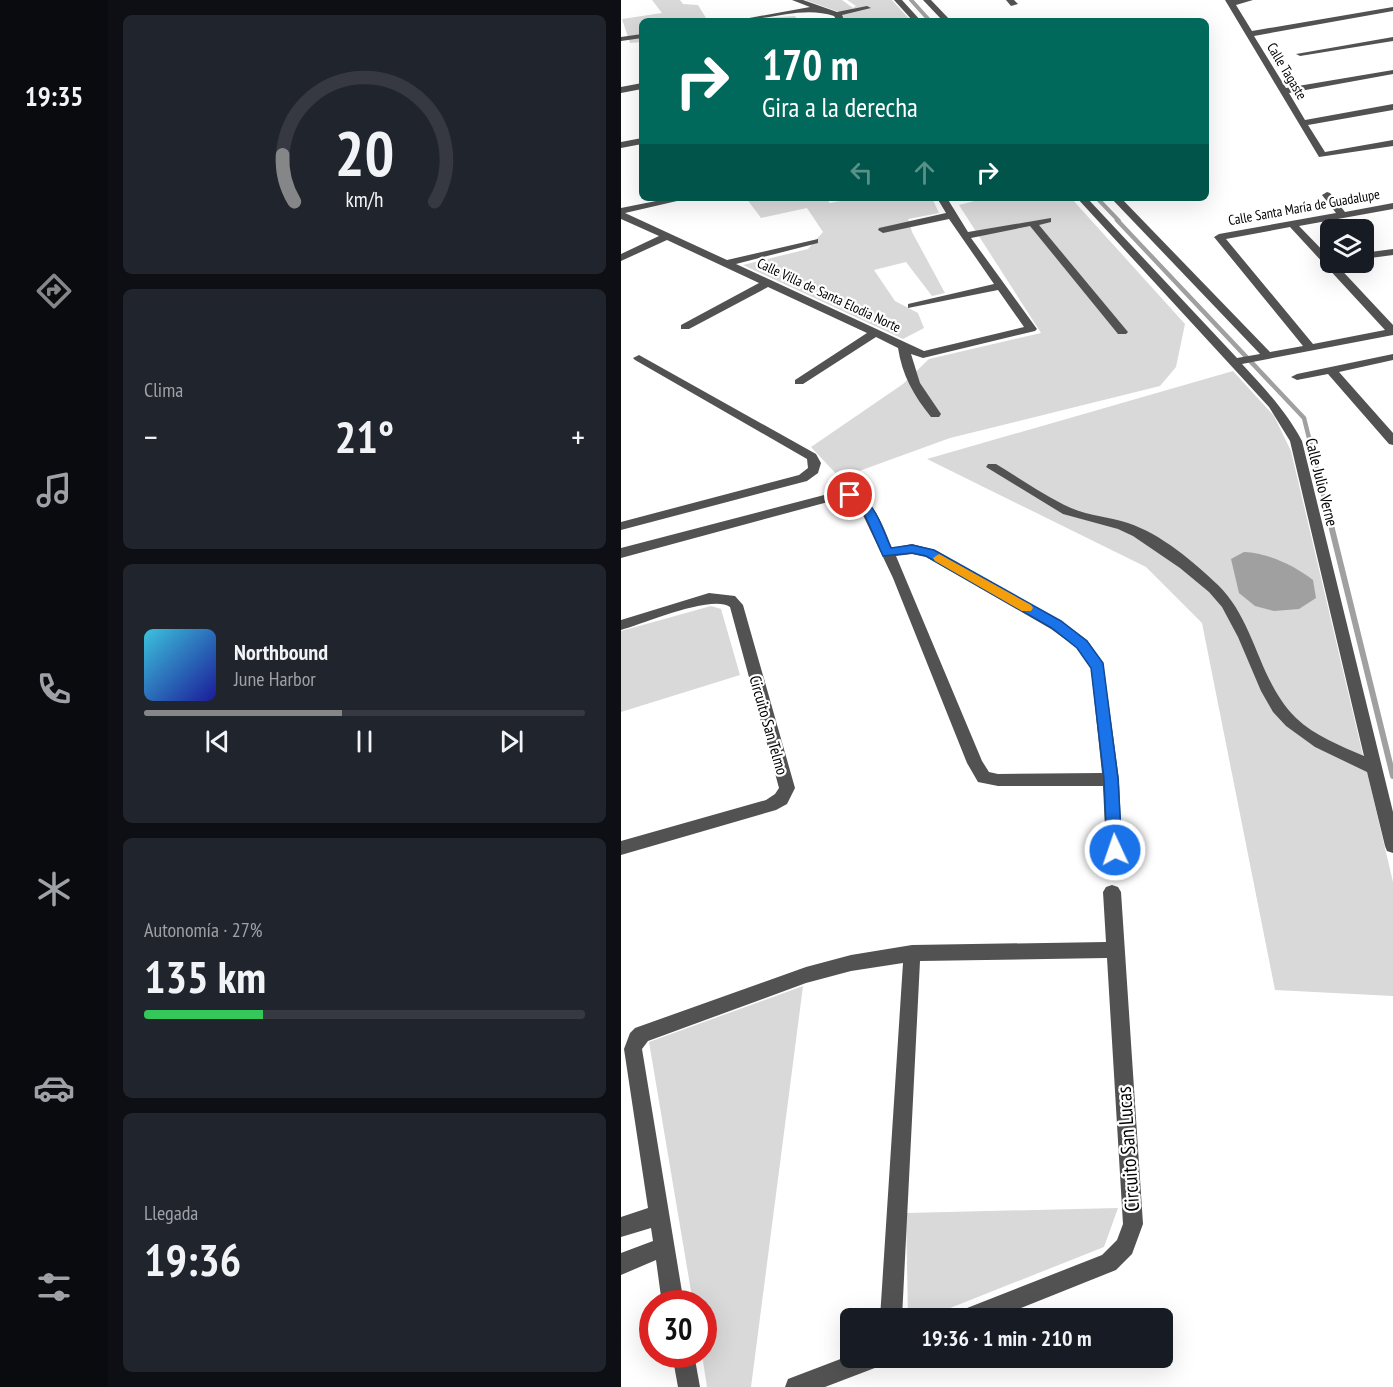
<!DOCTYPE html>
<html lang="es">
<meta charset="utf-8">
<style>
:root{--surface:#171b24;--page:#20242c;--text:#f1f3f6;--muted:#9ea1a6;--line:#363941;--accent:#858687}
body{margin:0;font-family:"PT Sans Narrow",sans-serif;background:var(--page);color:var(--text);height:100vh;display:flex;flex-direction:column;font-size:22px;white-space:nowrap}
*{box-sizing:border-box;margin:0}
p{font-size:20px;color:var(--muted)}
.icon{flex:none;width:33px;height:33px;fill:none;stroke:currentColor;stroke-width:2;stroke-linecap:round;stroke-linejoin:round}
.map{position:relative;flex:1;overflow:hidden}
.sheet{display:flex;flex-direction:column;gap:15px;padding:15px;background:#0d0f14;width:513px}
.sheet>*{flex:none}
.top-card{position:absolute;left:18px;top:18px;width:570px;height:183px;border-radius:9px;box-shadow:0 6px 24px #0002;background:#00695c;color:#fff;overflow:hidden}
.fabs{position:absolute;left:699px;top:219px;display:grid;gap:12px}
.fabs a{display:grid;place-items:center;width:54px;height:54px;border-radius:9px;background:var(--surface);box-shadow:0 6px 24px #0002;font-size:30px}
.speed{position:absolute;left:18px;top:1290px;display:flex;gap:12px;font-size:30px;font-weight:700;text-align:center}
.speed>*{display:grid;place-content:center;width:78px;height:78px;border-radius:50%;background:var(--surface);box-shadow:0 6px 24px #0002;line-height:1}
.speed .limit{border:9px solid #d22;background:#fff;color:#111}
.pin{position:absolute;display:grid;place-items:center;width:51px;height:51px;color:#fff;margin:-26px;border:3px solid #fff;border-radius:50%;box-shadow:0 2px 6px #0007}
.me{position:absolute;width:66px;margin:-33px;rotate:357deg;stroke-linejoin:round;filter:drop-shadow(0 0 4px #0008)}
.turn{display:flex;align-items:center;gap:21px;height:126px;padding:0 24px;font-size:27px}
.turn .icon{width:78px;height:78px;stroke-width:2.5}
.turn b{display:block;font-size:42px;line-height:51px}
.lanes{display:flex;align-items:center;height:57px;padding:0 24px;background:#0003;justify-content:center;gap:30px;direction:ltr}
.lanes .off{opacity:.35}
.big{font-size:45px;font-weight:600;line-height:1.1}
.sheet .widget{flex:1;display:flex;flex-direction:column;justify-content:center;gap:9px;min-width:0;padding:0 21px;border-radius:9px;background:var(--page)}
.sheet .dial{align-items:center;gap:0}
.dial svg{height:156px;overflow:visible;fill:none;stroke:var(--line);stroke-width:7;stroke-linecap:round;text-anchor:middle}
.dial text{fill:var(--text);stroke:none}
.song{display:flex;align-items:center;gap:18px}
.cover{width:72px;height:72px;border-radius:9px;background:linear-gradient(135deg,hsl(190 70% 55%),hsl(240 70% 35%))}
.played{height:6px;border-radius:3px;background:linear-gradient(90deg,var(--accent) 45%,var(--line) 45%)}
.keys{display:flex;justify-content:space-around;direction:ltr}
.heat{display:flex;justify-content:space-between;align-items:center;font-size:33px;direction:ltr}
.charge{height:9px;border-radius:4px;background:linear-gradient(90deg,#34c759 27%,var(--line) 0)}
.trip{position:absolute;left:219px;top:1308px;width:333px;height:60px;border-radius:9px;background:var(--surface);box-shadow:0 6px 24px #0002;font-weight:600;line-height:60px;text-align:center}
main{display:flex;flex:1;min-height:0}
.dock{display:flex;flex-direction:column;width:108px;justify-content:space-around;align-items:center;background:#090b0e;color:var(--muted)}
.dock .icon{width:42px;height:42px}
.dock .selected{color:var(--accent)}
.dock b{font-size:27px;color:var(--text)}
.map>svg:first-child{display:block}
.green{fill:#d9d9d9}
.water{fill:#a0a0a0}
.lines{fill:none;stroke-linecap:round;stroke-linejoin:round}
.stream-far2{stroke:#a0a0a0;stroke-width:4}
.stream-far1{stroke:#a0a0a0;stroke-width:4.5}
.stream{stroke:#a0a0a0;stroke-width:6}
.minor{fill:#525252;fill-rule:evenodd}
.route{fill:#1a73e8;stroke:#114b97;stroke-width:1.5}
.slow{fill:#f59e0b}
.labels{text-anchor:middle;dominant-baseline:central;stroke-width:4.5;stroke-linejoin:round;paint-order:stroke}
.far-street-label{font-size:14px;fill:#000;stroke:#fff}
.street-label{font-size:16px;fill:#000;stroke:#fff}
.near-street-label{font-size:20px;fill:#000;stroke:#fff}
</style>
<main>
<nav class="dock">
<b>19:35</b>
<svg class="icon selected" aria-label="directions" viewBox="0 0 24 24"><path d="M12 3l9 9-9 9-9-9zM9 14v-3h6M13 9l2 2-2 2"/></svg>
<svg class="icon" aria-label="music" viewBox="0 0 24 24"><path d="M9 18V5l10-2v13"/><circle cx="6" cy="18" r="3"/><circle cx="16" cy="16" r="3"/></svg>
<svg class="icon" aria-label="phone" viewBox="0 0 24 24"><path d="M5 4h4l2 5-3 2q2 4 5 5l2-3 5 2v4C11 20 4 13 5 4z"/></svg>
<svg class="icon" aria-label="climate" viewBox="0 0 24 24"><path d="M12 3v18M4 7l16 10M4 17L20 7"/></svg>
<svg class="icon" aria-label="car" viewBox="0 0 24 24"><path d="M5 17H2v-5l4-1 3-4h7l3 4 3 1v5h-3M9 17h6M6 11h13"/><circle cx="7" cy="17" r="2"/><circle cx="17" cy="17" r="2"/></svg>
<svg class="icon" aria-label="filters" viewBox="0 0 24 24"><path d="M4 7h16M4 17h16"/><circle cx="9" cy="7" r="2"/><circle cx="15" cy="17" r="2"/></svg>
</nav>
<section class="sheet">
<div class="widget dial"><svg viewBox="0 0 100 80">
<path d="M14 69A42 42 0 1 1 86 69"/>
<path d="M14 69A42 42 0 0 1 8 45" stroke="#858687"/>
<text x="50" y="56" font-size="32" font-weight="700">20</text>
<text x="50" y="72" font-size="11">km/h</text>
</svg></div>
<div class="widget"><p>Clima</p>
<div class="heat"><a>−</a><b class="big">21°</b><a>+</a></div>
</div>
<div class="widget">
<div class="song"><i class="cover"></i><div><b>Northbound</b><p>June Harbor</p></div></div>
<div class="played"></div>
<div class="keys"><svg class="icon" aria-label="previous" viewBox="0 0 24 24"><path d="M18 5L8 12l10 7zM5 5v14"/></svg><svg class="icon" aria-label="pause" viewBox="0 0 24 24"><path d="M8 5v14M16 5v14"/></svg><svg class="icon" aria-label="next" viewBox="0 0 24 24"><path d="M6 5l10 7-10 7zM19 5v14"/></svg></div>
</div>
<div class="widget"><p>Autonomía · 27%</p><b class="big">135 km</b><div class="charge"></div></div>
<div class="widget"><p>Llegada</p><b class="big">19:36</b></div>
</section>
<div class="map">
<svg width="772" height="1387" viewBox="0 0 772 1387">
<rect width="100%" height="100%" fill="#fff"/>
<g class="green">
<polygon points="31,0 59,0 62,4 77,5 85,18 100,21 174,16 177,21 21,21 21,42 9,43 1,19 41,13"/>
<polygon points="184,0 221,0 232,8 235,6 226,0 271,0 290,21 226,21 218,12"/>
<polygon points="125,198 204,198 209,203 235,198 311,198 318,213 287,219 291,232 324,293 311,296 285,262 253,270 274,301 297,313 303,328 282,339 122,265 187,249 202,232 186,208 140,218"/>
<polygon points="365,198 450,198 564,324 555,367 539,386 329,438 219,478 190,447 282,384 308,359 420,333 338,205"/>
<polygon points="612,371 653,416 670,451 772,882 772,996 654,990 581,623 525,567 306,459"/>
<polygon points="90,606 100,609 119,675 0,712 0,631"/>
<polygon points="182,986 130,1387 86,1387 81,1355 82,1304 72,1303 28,1042"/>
<polygon points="497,1208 483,1247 304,1318 287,1318 285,1213"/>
</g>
<path class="water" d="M 623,552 C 647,553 673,565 692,580 L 695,598 L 678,609 L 653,611 L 634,606 L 618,593 L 610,559 Z"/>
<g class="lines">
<g class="stream-far2">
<polyline points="290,0 309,21"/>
<polyline points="476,198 498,221"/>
</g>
<polyline class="stream-far1" points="496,220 683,418 706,510"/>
<polyline class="stream" points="706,509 772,776"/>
<g class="minor">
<path d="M 171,0 L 182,0 L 216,12 L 246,6 L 250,8 L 221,15 L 224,21 L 216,21 L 213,16 C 182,5 145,21 112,21 L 189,7 Z"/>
<polygon points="273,0 281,0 300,21 292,21"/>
<polygon points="302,0 310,0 330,21 322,21"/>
<polygon points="385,0 393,0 397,4 390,6"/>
<polygon points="604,0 632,0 615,5 631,31 772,7 772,11 633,36 665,88 772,70 772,74 668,93 684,120 772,104 772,110 687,125 704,152 772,140 772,146 698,157"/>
<polygon points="21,34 21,38 0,41 0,37"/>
<polygon points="772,37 772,41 679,56 675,54"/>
<polygon points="21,83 21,89 0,93 0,87"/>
<polygon points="21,138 21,144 0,148 0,142"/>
<path d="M 706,192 L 709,193 L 724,212 L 772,203 L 772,209 L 678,226 L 710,259 L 710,262 L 713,262 L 772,325 L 772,335 L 621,364 C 644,389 665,411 681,441 L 772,812 L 772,853 L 766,851 L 764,846 L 746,772 L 694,747 L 665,726 L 652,712 L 640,691 L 617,637 L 601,607 L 588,592 L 559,568 L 512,536 L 497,529 L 442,514 L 365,467 L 367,464 L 375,464 C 400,479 424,496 450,508 C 469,516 489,517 507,523 C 540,534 573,562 597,585 C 635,622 637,681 675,718 C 694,736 720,746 743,756 L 669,441 L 648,407 L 456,198 L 466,198 L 616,358 L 639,354 L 490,198 L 500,198 L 649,352 L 682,346 L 593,237 L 598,234 L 715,213 L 701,195 ZM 669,227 L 764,330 L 692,344 L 605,239 Z"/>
<path d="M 50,198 L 69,198 L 4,213 L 106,260 L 197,239 L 197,243 L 115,264 L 303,351 L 403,327 L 377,290 L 287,308 L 287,304 L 373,284 L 328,219 L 262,233 L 257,230 L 258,228 L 325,213 L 316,198 L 326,198 L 347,232 L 430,218 L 430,222 L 418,225 L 507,332 L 505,334 L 497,334 L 409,226 L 350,238 L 416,329 L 414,331 L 302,358 L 290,354 L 299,383 L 320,414 L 318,417 L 310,417 C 293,396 281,375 277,348 L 255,337 L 182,384 L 174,384 L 174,380 L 246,333 L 147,287 L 68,329 L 60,329 L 60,325 L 138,283 L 46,240 L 0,261 L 0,254 L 38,236 L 0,219 L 0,208 Z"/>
<polygon points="772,249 772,255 742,259 742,253"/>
<polygon points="772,354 772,360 718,372 772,433 772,445 768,444 707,374 676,380 670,377 676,374"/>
<polygon points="18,355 195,454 200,463 197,473 186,481 0,530 0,522 178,475 187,468 186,459 14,360 12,358"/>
<path d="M 226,491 C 252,495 262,526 271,548 L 291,544 L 314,550 L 440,621 L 466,640 L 482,663 L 498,779 L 501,850 L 499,855 L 493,857 L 487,855 L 485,850 L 482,786 L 377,786 L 357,782 L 346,763 L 272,578 L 241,513 L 233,502 L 222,500 L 207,502 L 0,558 L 0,548 L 207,494 ZM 291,554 L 305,557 L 430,629 L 456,648 L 470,668 L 481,773 L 377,774 L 368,772 L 361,761 L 275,556 Z"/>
<path d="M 88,593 L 114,596 L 122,605 L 174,788 L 166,804 L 155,810 L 0,855 L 0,841 L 145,800 L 154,794 L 158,788 L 109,607 C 91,594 22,624 0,630 L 0,620 Z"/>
<polygon points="491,885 497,887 500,892 522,1224 511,1254 495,1270 375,1318 338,1318 341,1310 481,1255 496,1240 502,1224 486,958 299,961 281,1318 259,1318 282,963 230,971 185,983 27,1041 21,1049 63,1304 41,1304 35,1260 0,1275 0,1253 32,1241 30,1228 0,1237 0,1217 27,1208 3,1049 9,1033 14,1028 185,967 230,955 291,945 485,942 482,892 485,887"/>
<polygon points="51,1354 73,1354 79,1387 57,1387"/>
<polygon points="230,1355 230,1358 262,1358 259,1366 204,1387 164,1387 167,1379"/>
</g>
</g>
<path class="route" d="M 229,491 C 254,499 260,526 270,548 L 291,545 L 313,550 L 440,621 L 466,641 L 482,663 L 497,779 L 501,850 L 499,855 L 494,857 L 488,855 L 486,850 L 483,779 L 470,668 L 456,648 L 431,628 L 305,556 L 291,553 L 262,556 L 241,509 L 223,495 Z"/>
<polygon class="slow" points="318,554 410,605 412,608 410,611 401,611 314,561 312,558"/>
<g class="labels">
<g class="far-street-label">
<text transform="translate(666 71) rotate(59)">Calle Tagaste</text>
<text transform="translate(683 207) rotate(-10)">Calle Santa María de Guadalupe</text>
<text transform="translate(208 295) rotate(25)">Calle Villa de Santa Elodia Norte</text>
</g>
<g class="street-label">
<text transform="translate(701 482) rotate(76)">Calle Julio Verne</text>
<text transform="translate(148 725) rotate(74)">Circuito San Telmo</text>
</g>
<g class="near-street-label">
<text transform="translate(507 1149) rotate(-94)">Circuito San Lucas</text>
</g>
</g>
</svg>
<div class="fabs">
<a><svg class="icon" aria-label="layers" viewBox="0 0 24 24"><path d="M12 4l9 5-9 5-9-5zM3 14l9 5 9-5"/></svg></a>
</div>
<div class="speed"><div class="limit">30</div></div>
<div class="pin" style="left:229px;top:495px;background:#d93025"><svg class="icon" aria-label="arrive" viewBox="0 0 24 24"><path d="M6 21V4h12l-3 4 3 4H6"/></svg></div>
<svg class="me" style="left:494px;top:850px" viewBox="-20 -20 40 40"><circle r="17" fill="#1a73e8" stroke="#fff" stroke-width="3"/><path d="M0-11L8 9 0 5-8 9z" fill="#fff"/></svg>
<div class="trip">19:36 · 1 min · 210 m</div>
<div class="top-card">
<div class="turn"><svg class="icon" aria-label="right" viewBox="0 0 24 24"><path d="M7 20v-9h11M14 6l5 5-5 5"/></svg><div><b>170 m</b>Gira a la derecha</div></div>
<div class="lanes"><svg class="icon off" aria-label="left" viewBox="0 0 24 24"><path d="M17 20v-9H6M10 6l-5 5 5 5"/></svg><svg class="icon off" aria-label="ahead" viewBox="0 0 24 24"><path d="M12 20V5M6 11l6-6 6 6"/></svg><svg class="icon" aria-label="right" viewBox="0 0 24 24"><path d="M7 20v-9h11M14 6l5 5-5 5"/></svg></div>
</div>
</div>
</main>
